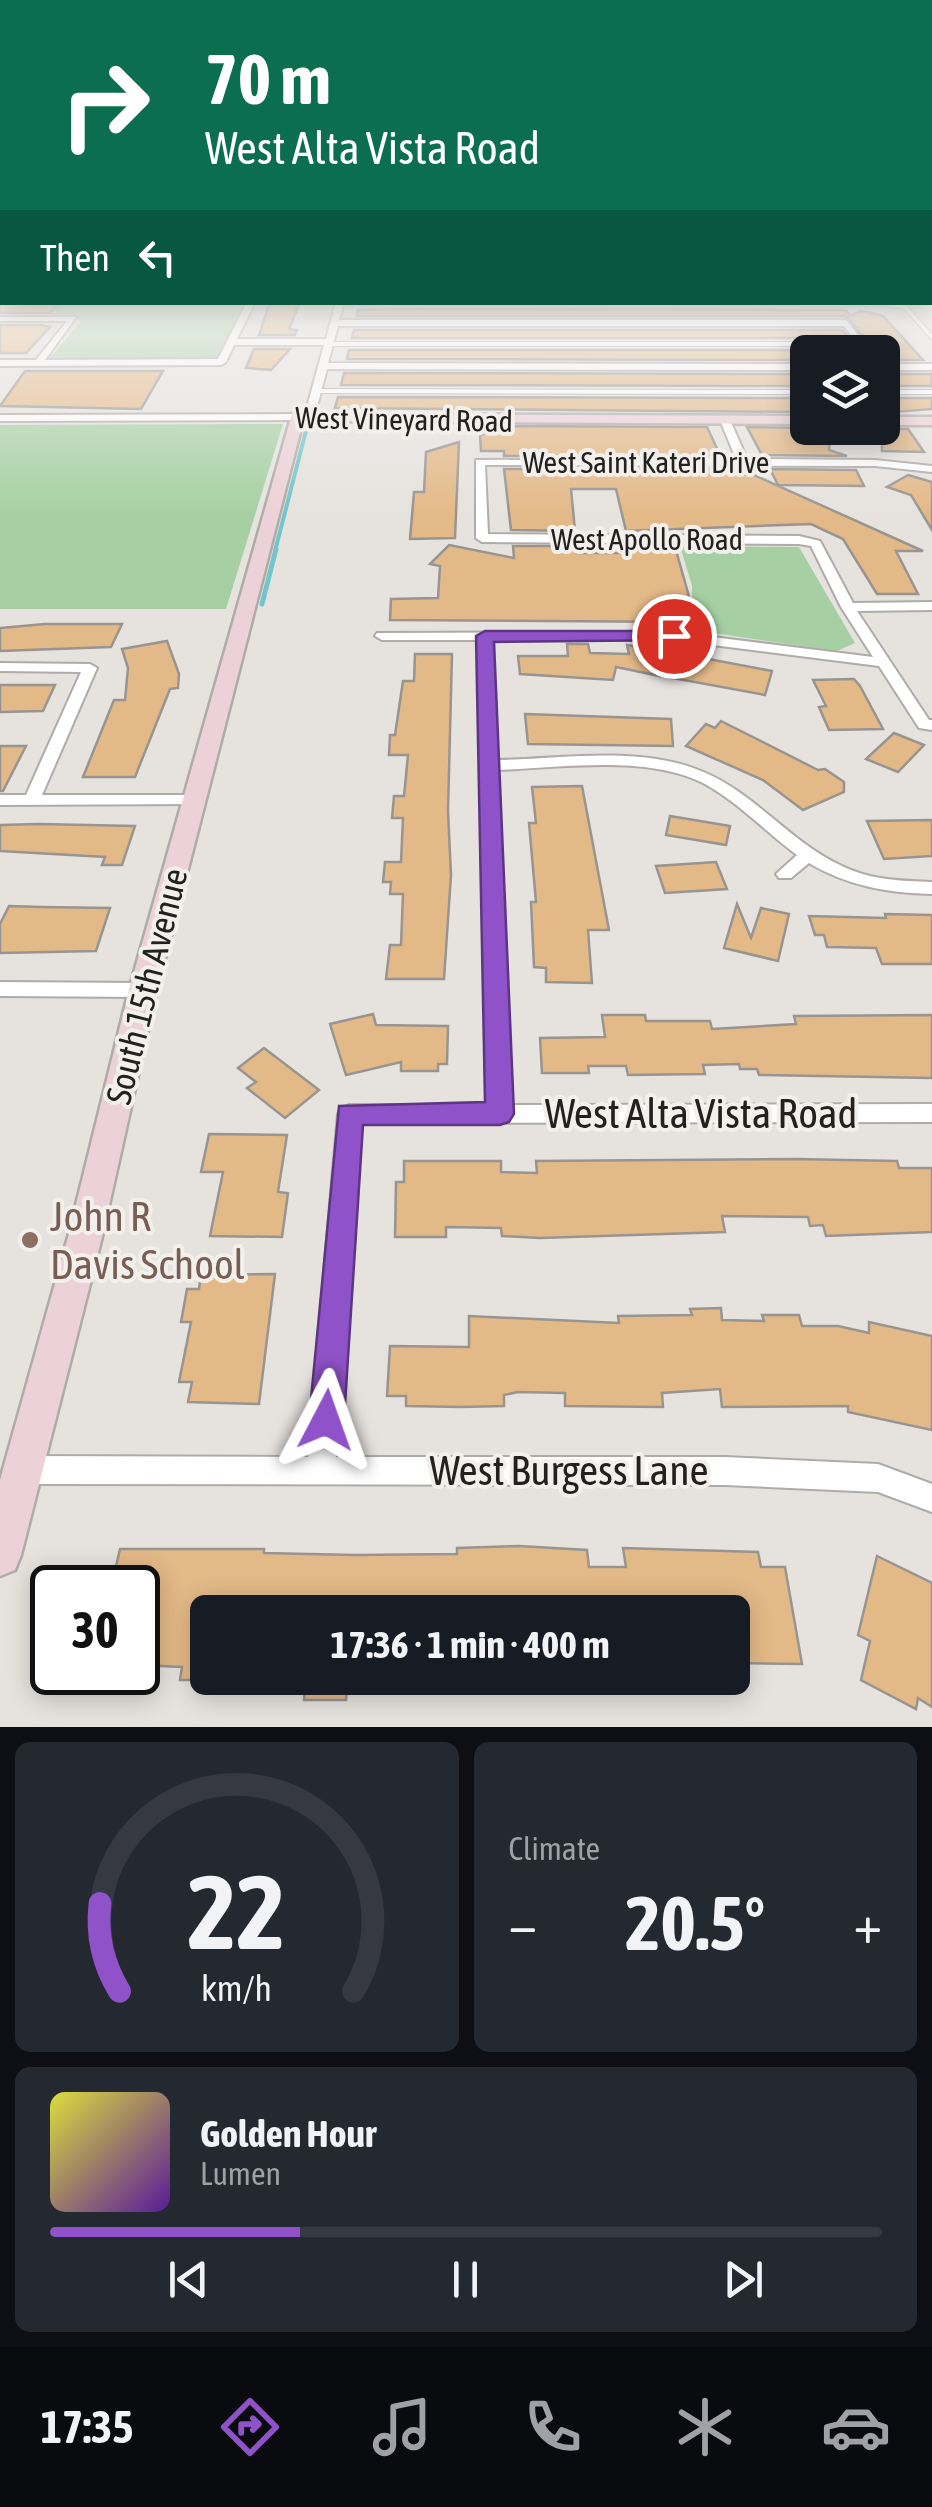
<!DOCTYPE html>
<meta charset="utf-8">
<style>
:root{--surface:#171b24;--page:#242831;--text:#f1f3f6;--muted:#9ea1a6;--line:#363941;--accent:#8f52c8}
body{margin:0;font-family:"Asap Condensed",sans-serif;background:var(--page);color:var(--text);height:100vh;display:flex;flex-direction:column;font-size:38px;white-space:nowrap}
*{box-sizing:border-box;margin:0}
p{font-size:32px;color:var(--muted)}
.icon{flex:none;width:55px;height:55px;fill:none;stroke:currentColor;stroke-width:2;stroke-linecap:round;stroke-linejoin:round}
.map{position:relative;height:1727px;overflow:hidden}
.drawer{display:flex;flex-direction:column;gap:15px;padding:15px;background:#0d0f14;flex:1}
.drawer>*{flex:none}
.guide{position:absolute;left:0px;top:0px;width:932px;height:305px;box-shadow:0 5px 25px #0003;background:#0b6e4f;color:#fff;overflow:hidden}
.fabs{position:absolute;left:790px;top:335px;display:grid;gap:20px}
.fabs a{display:grid;place-items:center;width:110px;height:110px;border-radius:15px;background:var(--surface);box-shadow:0 5px 25px #0003;font-size:50px}
.speed{position:absolute;left:30px;top:1565px;display:flex;gap:20px;font-size:50px;font-weight:700;text-align:center}
.speed>*{display:grid;place-content:center;width:130px;height:130px;border-radius:50%;background:var(--surface);box-shadow:0 5px 25px #0003;line-height:1}
.speed .limit{border:5px solid #111;border-radius:15px;background:#fff;color:#111}
.pin{position:absolute;display:grid;place-items:center;width:85px;height:85px;color:#fff;margin:-42px;border:5px solid #fff;border-radius:50%;box-shadow:0 2px 10px #0007}
.me{position:absolute;width:110px;margin:-55px;rotate:4deg;stroke-linejoin:round;filter:drop-shadow(0 0 8px #0008)}
.turn{display:flex;align-items:center;gap:35px;height:210px;padding:0 40px;font-size:45px}
.turn .icon{width:130px;height:130px;stroke-width:2.5}
.turn b{display:block;font-size:70px;line-height:85px}
.then{display:flex;align-items:center;height:95px;padding:0 40px;background:#0003;gap:20px;font-size:38px}
.big{font-size:75px;font-weight:700;line-height:1.1}
.drawer .widget{flex:1;display:flex;flex-direction:column;justify-content:center;gap:15px;min-width:0;padding:0 35px;border-radius:15px;background:var(--page)}
.drawer .dial{align-items:center;gap:0}
.dial svg{height:260px;overflow:visible;fill:none;stroke:var(--line);stroke-width:7;stroke-linecap:round;text-anchor:middle}
.dial text{fill:var(--text);stroke:none}
.song{display:flex;align-items:center;gap:30px}
.cover{width:120px;height:120px;border-radius:15px;background:linear-gradient(135deg,hsl(60 70% 55%),hsl(270 70% 35%))}
.played{height:10px;border-radius:5px;background:linear-gradient(90deg,var(--accent) 30%,var(--line) 30%)}
.keys{display:flex;justify-content:space-around;direction:ltr}
.heat{display:flex;justify-content:space-between;align-items:center;font-size:55px;direction:ltr}
.drawer .tiles{flex:1;display:grid;gap:15px;grid-template-columns:1fr 1fr}
.widget:last-child{grid-column:span 2}
.trip{position:absolute;left:190px;top:1595px;width:560px;height:100px;border-radius:15px;background:var(--surface);box-shadow:0 5px 25px #0003;font-weight:700;line-height:100px;text-align:center}
.dock{display:flex;height:160px;justify-content:space-around;align-items:center;background:#090b0e;color:var(--muted)}
.dock .icon{width:70px;height:70px}
.dock .selected{color:var(--accent)}
.dock b{font-size:45px;color:var(--text)}
.map>svg:first-child{display:block}
.green{fill:#a6d0a3}
.lines{fill:none;stroke-linecap:round;stroke-linejoin:round}
.stream-far1{stroke:#72c5cb;stroke-width:4}
.stream{stroke:#72c5cb;stroke-width:5}
.building{fill:#e4b988;stroke:#989591;stroke-width:2.5}
.lane-casing{stroke:#afaba8;stroke-width:6}
.street-casing{stroke:#afaba8;stroke-width:4}
.secondary-casing{stroke:#afaba8;stroke-width:5}
.lane{stroke:#fff;stroke-width:4}
.street{fill:#fff;fill-rule:evenodd}
.secondary{fill:#ecd2d8;fill-rule:evenodd}
.route{fill:#8f52c8;stroke:#5d3582;stroke-width:2.5}
.education-dot{fill:#8d6e63;stroke:#f3f0ec;stroke-width:4}
.labels{text-anchor:middle;dominant-baseline:central;stroke-width:8;stroke-linejoin:round;paint-order:stroke}
.far-street-label{font-size:30px;fill:#222120;stroke:#f3f0ec}
.street-label{font-size:35px;fill:#222120;stroke:#f3f0ec}
.near-street-label{font-size:42px;fill:#222120;stroke:#f3f0ec}
.near-education-label{font-size:42px;fill:#785e54;stroke:#f3f0ec;text-anchor:start}
</style>
<div class="map">
<svg width="932" height="1727" viewBox="0 0 932 1727">
<rect width="100%" height="100%" fill="#e6e3df"/>
<g class="green">
<polygon points="61,303 236,303 245,307 218,359 53,360 50,358 81,321 71,316 49,317"/>
<polygon points="283,424 226,609 0,609 0,425"/>
<polygon points="680,546 799,547 855,643 837,651 692,630 692,586"/>
</g>
<g class="lines">
<polyline class="stream-far1" points="275,551 308,423"/>
<polyline class="stream" points="262,604 276,549"/>
</g>
<g class="building">
<polygon points="270,302 300,302 289,329 297,330 295,335 259,335"/>
<polygon points="59,303 50,313 0,313 0,304"/>
<polygon points="414,309 818,310 846,310 850,316 861,311 883,316 923,360 882,360 882,352 876,352 846,316 357,316 358,310"/>
<polygon points="0,325 41,325 50,327 26,353 0,353"/>
<polygon points="354,330 842,330 849,338 352,338"/>
<polygon points="254,349 290,349 271,370 246,368"/>
<polygon points="349,350 857,350 860,352 808,352 808,360 347,359"/>
<polygon points="25,371 163,371 141,409 0,406"/>
<polygon points="344,373 808,374 808,386 341,385"/>
<rect x="882" y="374" width="50" height="12"/>
<polygon points="338,397 808,398 808,412 335,408"/>
<polygon points="882,398 932,398 932,409 882,413"/>
<polygon points="510,426 707,427 720,455 504,456 504,451 481,451 480,435"/>
<polygon points="747,427 808,428 808,440 830,440 829,450 847,456 762,455"/>
<polygon points="882,429 908,429 924,452 882,451"/>
<polygon points="459,442 455,538 410,539 414,492 424,492 426,452"/>
<polygon points="504,469 726,469 728,474 754,475 923,551 896,551 918,594 877,594 843,539 811,524 626,531 616,489 571,489 575,531 511,530"/>
<polygon points="770,469 856,470 864,486 778,485"/>
<polygon points="908,475 932,482 932,530 911,495 887,487"/>
<polygon points="449,545 514,558 513,546 577,546 577,553 620,553 630,552 629,547 675,547 690,600 680,601 687,622 390,620 391,599 438,598 440,566 430,564"/>
<polygon points="45,624 122,624 111,647 0,651 0,628"/>
<polygon points="167,641 179,674 178,688 170,689 135,777 83,777 114,700 125,700 128,668 122,649"/>
<polygon points="567,644 588,644 590,653 629,654 627,645 653,649 660,676 616,667 613,680 520,674 518,656 568,656"/>
<polygon points="415,654 452,654 448,811 451,875 444,979 386,979 390,945 401,945 403,894 390,894 391,882 383,882 385,862 401,862 403,818 392,818 394,796 404,796 408,755 389,755 390,735 395,735 403,681 414,681"/>
<polygon points="682,654 772,671 765,695 673,678"/>
<polygon points="854,679 860,686 883,729 829,730 819,707 826,706 813,680"/>
<polygon points="0,685 55,685 43,711 0,712"/>
<polygon points="525,714 671,719 673,746 528,744"/>
<polygon points="721,721 818,770 825,769 844,782 844,792 803,810 763,780 686,746 706,724 715,728"/>
<polygon points="894,733 924,745 898,772 866,759"/>
<polygon points="0,746 26,746 3,791 0,791"/>
<polygon points="582,786 609,930 588,930 592,983 546,982 546,968 534,967 531,902 536,902 529,823 536,823 532,787"/>
<polygon points="670,816 730,826 726,845 666,835"/>
<polygon points="932,820 932,856 884,859 867,821"/>
<polygon points="0,825 39,824 135,826 122,865 102,865 105,857 0,851"/>
<polygon points="716,862 727,889 665,893 656,866"/>
<polygon points="737,904 751,938 761,908 789,914 778,961 724,948"/>
<polygon points="9,906 42,907 110,908 96,951 0,953 0,924"/>
<polygon points="885,914 932,915 932,964 882,964 876,948 827,947 824,935 815,935 809,916 886,918"/>
<polygon points="373,1014 376,1025 448,1026 447,1064 438,1064 438,1071 401,1071 401,1062 346,1075 330,1024"/>
<polygon points="602,1015 645,1015 646,1021 710,1021 712,1029 796,1024 794,1016 932,1015 932,1078 759,1075 757,1069 740,1069 739,1064 703,1065 705,1074 628,1075 626,1066 588,1066 589,1073 542,1073 540,1038 605,1037"/>
<polygon points="264,1048 319,1090 285,1118 247,1088 256,1082 238,1068"/>
<polygon points="209,1134 287,1135 278,1192 288,1193 282,1237 210,1236 223,1172 201,1172"/>
<polygon points="795,1159 897,1161 899,1168 932,1168 932,1232 826,1236 823,1225 810,1226 808,1217 722,1216 725,1232 540,1238 502,1236 501,1228 446,1227 446,1237 395,1237 396,1182 404,1182 404,1161 501,1161 501,1172 537,1173 536,1161"/>
<polygon points="275,1274 259,1404 188,1402 192,1382 179,1382 191,1322 181,1322 187,1289 199,1289 201,1275"/>
<polygon points="721,1308 722,1320 764,1321 762,1315 799,1315 802,1326 838,1326 869,1333 869,1322 932,1336 932,1430 848,1412 848,1406 722,1407 720,1389 662,1393 663,1407 565,1406 565,1393 518,1392 504,1395 504,1406 461,1407 406,1406 406,1396 387,1396 390,1346 469,1347 469,1316 619,1323 618,1316 692,1315 690,1309"/>
<polygon points="519,1546 587,1550 589,1567 626,1567 623,1548 758,1552 761,1567 785,1567 802,1664 736,1663 732,1612 208,1612 208,1680 180,1680 182,1667 138,1665 138,1588 111,1588 120,1549 264,1549 264,1553 355,1555 457,1554 457,1548"/>
<polygon points="877,1556 932,1583 932,1707 918,1698 916,1709 861,1680 870,1641 858,1635"/>
<polygon points="306,1678 348,1678 346,1700 304,1700"/>
</g>
<g class="lines">
<defs>
<g id="lane">
<polyline points="340,303 886,304 905,307 932,337"/>
<polyline points="329,344 862,344"/>
<polyline points="316,391 808,392"/>
<polyline points="882,392 932,392"/>
</g>
<g id="street">
<rect x="0" y="282" width="2" height="4"/>
<rect x="930" y="283" width="2" height="4"/>
<polygon points="247,302 255,302 237,339 326,339 336,302 344,302 339,320 846,320 872,352 864,352 844,326 338,326 328,363 808,364 808,370 327,369 314,418 309,421 304,418 324,345 234,345 226,362 221,365 0,366 0,360 36,360 67,321 0,321 0,317 76,317 45,360 218,359"/>
<rect x="882" y="364" width="50" height="6"/>
<polygon points="0,415 297,414 302,417 297,420 0,421"/>
<path d="M 725,417 L 730,420 L 747,459 L 875,460 L 932,466 L 932,472 L 875,466 L 485,465 L 488,534 L 799,536 L 820,541 L 853,603 L 932,602 L 932,610 L 857,611 L 929,720 L 932,720 L 932,730 L 919,728 L 879,666 L 673,640 L 492,640 L 497,760 C 560,759 635,746 696,769 C 752,789 789,842 842,866 C 870,880 902,881 932,882 L 932,894 C 888,893 848,886 809,863 L 791,878 L 779,878 L 776,874 L 797,855 C 766,832 739,803 705,784 C 648,754 560,768 497,770 L 511,1105 L 932,1104 L 932,1122 L 359,1123 L 336,1457 L 725,1457 L 878,1464 L 932,1484 L 932,1512 L 878,1492 L 725,1485 L 23,1484 L 13,1480 L 9,1470 L 13,1460 L 23,1456 L 308,1457 L 338,1114 L 341,1108 L 349,1105 L 489,1105 L 478,640 L 382,640 L 375,636 L 377,633 L 673,632 L 873,657 L 841,607 L 811,546 L 799,544 L 482,542 L 476,538 L 476,460 L 736,459 L 720,420 Z"/>
<polygon points="0,663 90,664 97,668 42,795 194,795 200,796 202,800 200,804 0,805 0,795 26,795 81,672 0,671"/>
<polygon points="0,982 143,983 150,985 153,990 150,995 143,997 0,996"/>
</g>
<g id="secondary">
<polygon points="292,414 808,416 808,424 303,421 157,990 102,1237 21,1555 15,1570 0,1576 0,1480 68,1237 129,990"/>
<rect x="882" y="417" width="50" height="8"/>
</g>
</defs>
<use href="#lane" class="lane-casing"/>
<use href="#street" class="street-casing"/>
<use href="#secondary" class="secondary-casing"/>
<use href="#lane" class="lane"/>
<use href="#street" class="street"/>
<use href="#secondary" class="secondary"/>
</g>
<linearGradient id="sky" x2="0" y2="1"><stop stop-color="#79bbdc"/><stop offset="0.53" stop-color="#f4f2f1"/><stop offset="1" stop-color="#f4f2f1" stop-opacity="0"/></linearGradient>
<rect width="932" height="515" fill="url(#sky)"/>
<polygon class="route" points="674,631 682,636 680,640 494,642 514,1114 509,1122 500,1125 363,1125 344,1420 339,1433 326,1438 314,1433 309,1420 339,1106 485,1102 476,636 485,631"/>
<circle class="education-dot" cx="30" cy="1240" r="10"/>
<g class="labels">
<g class="far-street-label">
<text transform="translate(404 419) rotate(1)">West Vineyard Road</text>
<text x="646" y="462">West Saint Kateri Drive</text>
<text x="647" y="539">West Apollo Road</text>
</g>
<g class="street-label">
<text transform="translate(146 986) rotate(-76)">South 15th Avenue</text>
</g>
<g class="near-street-label">
<text x="701" y="1113">West Alta Vista Road</text>
<text x="569" y="1470">West Burgess Lane</text>
</g>
<g class="near-education-label">
<text x="50" y="1216">John R<tspan x="50" dy="48">Davis School</tspan></text>
</g>
</g>
</svg>
<div class="fabs">
<a><svg class="icon" aria-label="layers" viewBox="0 0 24 24"><path d="M12 4l9 5-9 5-9-5zM3 14l9 5 9-5"/></svg></a>
</div>
<div class="speed"><div class="limit">30</div></div>
<div class="pin" style="left:674px;top:636px;background:#d93025"><svg class="icon" aria-label="arrive" viewBox="0 0 24 24"><path d="M6 21V4h12l-3 4 3 4H6"/></svg></div>
<svg class="me" style="left:326px;top:1420px" viewBox="-20 -20 40 40"><path d="M0-17L14 15 0 8-14 15z" fill="#8f52c8" stroke="#fff" stroke-width="4"/></svg>
<div class="trip">17:36 · 1 min · 400 m</div>
<div class="guide">
<div class="turn"><svg class="icon" aria-label="right" viewBox="0 0 24 24"><path d="M7 20v-9h11M14 6l5 5-5 5"/></svg><div><b>70 m</b>West Alta Vista Road</div></div>
<div class="then">Then<svg class="icon" aria-label="left" viewBox="0 0 24 24"><path d="M17 20v-9H6M10 6l-5 5 5 5"/></svg></div>
</div>
</div>
<section class="drawer">
<div class="tiles">
<div class="widget dial"><svg viewBox="0 0 100 80">
<path d="M14 69A42 42 0 1 1 86 69"/>
<path d="M14 69A42 42 0 0 1 8 42" stroke="#8f52c8"/>
<text x="50" y="56" font-size="32" font-weight="700">22</text>
<text x="50" y="72" font-size="11">km/h</text>
</svg></div>
<div class="widget"><p>Climate</p>
<div class="heat"><a>−</a><b class="big">20.5°</b><a>+</a></div>
</div>
<div class="widget">
<div class="song"><i class="cover"></i><div><b>Golden Hour</b><p>Lumen</p></div></div>
<div class="played"></div>
<div class="keys"><svg class="icon" aria-label="previous" viewBox="0 0 24 24"><path d="M18 5L8 12l10 7zM5 5v14"/></svg><svg class="icon" aria-label="pause" viewBox="0 0 24 24"><path d="M8 5v14M16 5v14"/></svg><svg class="icon" aria-label="next" viewBox="0 0 24 24"><path d="M6 5l10 7-10 7zM19 5v14"/></svg></div>
</div>
</div>
</section>
<nav class="dock">
<b>17:35</b>
<svg class="icon selected" aria-label="directions" viewBox="0 0 24 24"><path d="M12 3l9 9-9 9-9-9zM9 14v-3h6M13 9l2 2-2 2"/></svg>
<svg class="icon" aria-label="music" viewBox="0 0 24 24"><path d="M9 18V5l10-2v13"/><circle cx="6" cy="18" r="3"/><circle cx="16" cy="16" r="3"/></svg>
<svg class="icon" aria-label="phone" viewBox="0 0 24 24"><path d="M5 4h4l2 5-3 2q2 4 5 5l2-3 5 2v4C11 20 4 13 5 4z"/></svg>
<svg class="icon" aria-label="climate" viewBox="0 0 24 24"><path d="M12 3v18M4 7l16 10M4 17L20 7"/></svg>
<svg class="icon" aria-label="car" viewBox="0 0 24 24"><path d="M5 17H2v-5l4-1 3-4h7l3 4 3 1v5h-3M9 17h6M6 11h13"/><circle cx="7" cy="17" r="2"/><circle cx="17" cy="17" r="2"/></svg>
</nav>
